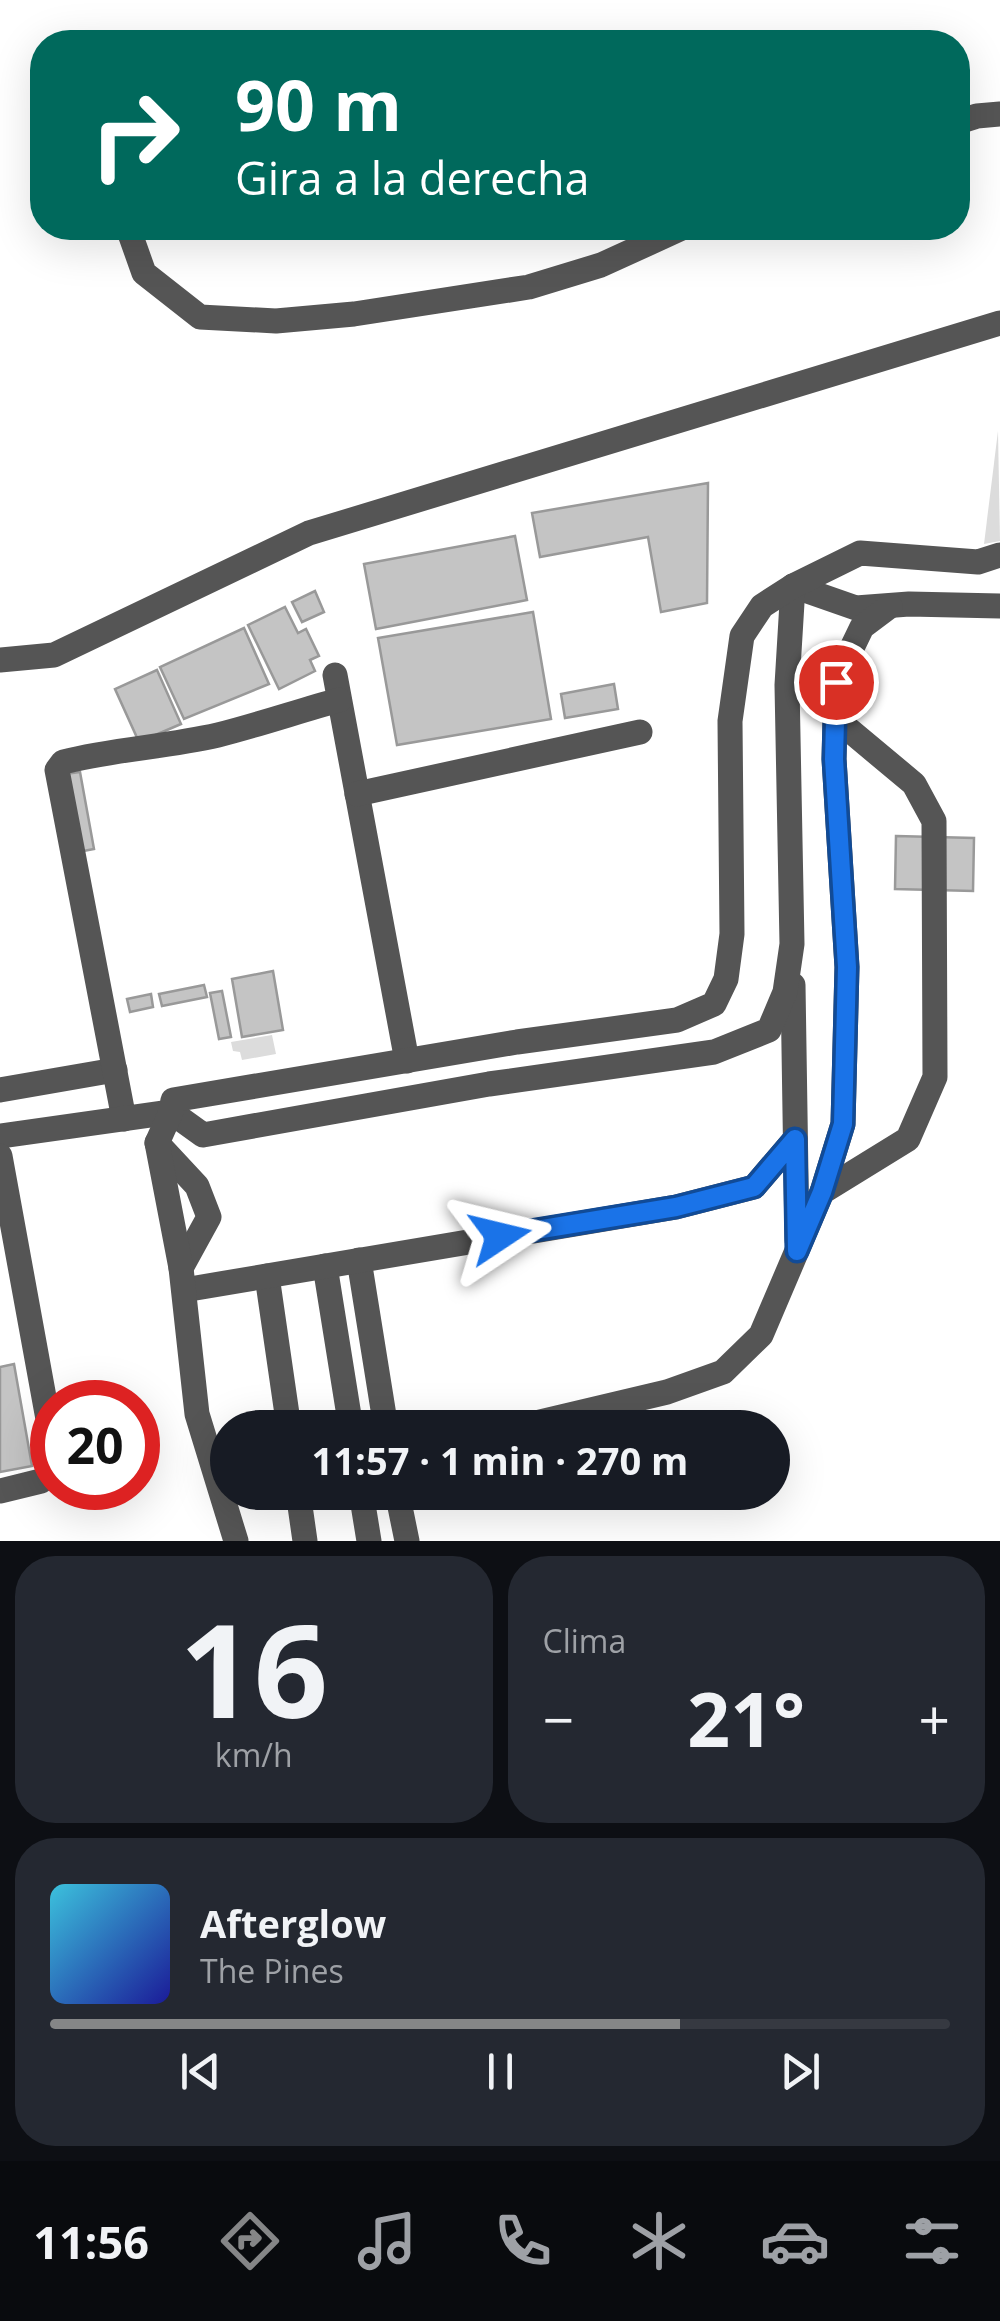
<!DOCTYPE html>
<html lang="es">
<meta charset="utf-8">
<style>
:root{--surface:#171b24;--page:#242831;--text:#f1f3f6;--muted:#9ea1a6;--line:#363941;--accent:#858687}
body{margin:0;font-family:"Open Sans",sans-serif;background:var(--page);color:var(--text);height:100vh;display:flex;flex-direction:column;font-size:38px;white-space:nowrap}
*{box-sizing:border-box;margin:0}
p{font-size:32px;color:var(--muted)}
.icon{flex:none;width:55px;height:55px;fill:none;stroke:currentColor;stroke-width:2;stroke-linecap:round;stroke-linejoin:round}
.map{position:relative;height:1541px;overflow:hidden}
.panel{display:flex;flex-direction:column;gap:15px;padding:15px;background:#0d0f14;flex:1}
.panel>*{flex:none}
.guide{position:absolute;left:30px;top:30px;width:940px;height:210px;border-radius:40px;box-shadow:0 10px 40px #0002;background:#00695c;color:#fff;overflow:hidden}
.speed{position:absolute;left:30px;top:1380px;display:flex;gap:20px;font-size:50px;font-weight:700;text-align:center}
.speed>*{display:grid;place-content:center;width:130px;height:130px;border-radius:50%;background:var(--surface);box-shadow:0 10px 40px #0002;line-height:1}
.speed .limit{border:15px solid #d22;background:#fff;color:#111}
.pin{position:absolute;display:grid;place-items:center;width:85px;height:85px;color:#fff;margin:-42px;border:5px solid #fff;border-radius:50%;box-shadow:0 2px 10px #0007}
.me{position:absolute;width:110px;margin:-55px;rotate:80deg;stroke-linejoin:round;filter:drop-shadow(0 0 8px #0008)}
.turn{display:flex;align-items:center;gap:35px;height:210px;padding:0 40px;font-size:45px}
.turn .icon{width:130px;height:130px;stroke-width:2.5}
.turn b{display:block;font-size:70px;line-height:85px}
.big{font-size:75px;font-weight:700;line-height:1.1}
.panel .tile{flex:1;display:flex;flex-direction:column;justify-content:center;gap:15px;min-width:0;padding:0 35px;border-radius:40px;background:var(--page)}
.panel .dial{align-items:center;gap:0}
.dial b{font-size:130px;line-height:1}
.song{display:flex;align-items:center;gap:30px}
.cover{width:120px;height:120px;border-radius:15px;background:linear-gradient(135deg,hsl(190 70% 55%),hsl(240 70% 35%))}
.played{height:10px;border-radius:5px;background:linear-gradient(90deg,var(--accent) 70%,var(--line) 70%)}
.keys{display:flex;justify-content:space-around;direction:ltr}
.heat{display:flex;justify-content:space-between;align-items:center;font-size:55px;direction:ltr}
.panel .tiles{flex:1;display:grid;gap:15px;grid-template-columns:1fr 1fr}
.tile:last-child{grid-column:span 2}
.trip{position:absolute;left:210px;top:1410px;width:580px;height:100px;border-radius:50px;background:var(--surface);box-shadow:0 10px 40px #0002;font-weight:700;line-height:100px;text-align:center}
.tab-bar{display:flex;height:160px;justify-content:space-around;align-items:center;background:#090b0e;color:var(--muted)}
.tab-bar .icon{width:70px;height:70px}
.tab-bar .on{color:var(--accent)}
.tab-bar b{font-size:45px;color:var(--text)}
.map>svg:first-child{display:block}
.green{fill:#dcdcdc}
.building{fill:#c4c4c4;stroke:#999;stroke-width:2.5}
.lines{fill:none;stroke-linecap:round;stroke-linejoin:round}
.minor{stroke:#555;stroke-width:25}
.route-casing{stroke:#114b97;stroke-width:25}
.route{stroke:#1a73e8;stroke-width:18}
</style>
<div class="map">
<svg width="1000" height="1541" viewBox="0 0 1000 1541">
<rect width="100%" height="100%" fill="#fff"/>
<g class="green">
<polygon points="998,431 1000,541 984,544"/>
<polygon points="272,1035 276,1054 242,1060 240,1052 233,1051 231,1042"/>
</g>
<g class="building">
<polygon points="708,483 707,603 661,612 648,537 540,557 532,513"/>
<polygon points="515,536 527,600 376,629 364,564"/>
<polygon points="315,591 324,612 302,622 292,602"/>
<polygon points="285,607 298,633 306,629 319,656 310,660 315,671 279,689 248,625"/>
<polygon points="533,612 551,719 397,745 378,638"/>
<polygon points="244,628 269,684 184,719 160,667"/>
<polygon points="157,670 181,724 139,742 115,689"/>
<polygon points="614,684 618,709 565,718 561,694"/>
<polygon points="80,772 94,849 78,852 65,774"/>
<polygon points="896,836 974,838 973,891 895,889"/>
<polygon points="273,971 283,1030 242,1037 232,979"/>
<polygon points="204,985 207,997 162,1006 159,994"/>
<polygon points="222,991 231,1037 219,1039 210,993"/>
<polygon points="151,994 153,1007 130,1012 127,999"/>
<polygon points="14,1364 32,1466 0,1472 0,1367"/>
</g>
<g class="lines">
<g class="minor">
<polyline points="958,122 977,116 1000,114"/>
<polyline points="128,228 144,273 200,317 276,321 354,314 529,287 601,265 682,228"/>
<polyline points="793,586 856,608 909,604 1000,606"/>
<polyline points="0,660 54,655 309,533 1000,323"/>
<polyline points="335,675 407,1061"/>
<polyline points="357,794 640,732"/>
<polyline points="793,985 797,1240"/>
<polyline points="0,1090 115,1070"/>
<path d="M 124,1119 L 57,770 L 63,762 C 114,749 166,747 218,735 C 258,725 299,711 339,700"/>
<polyline points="0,1136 171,1112 203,1135 489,1084 714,1052 769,1030 785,992 792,944 787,685 793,586"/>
<polyline points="157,1143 197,1186 209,1217 181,1268"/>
<polyline points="0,1156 52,1441"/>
<polyline points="822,1192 908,1139 935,1077 934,821 914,784 835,718"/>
<polyline points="359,1260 386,1428"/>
<polyline points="325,1266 351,1428"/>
<polyline points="267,1276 289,1428"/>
<polyline points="184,1290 676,1207 754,1187 795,1139"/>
<polyline points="515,1428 667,1392 723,1372 761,1335 822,1192 843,1124 847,967 834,759 836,681 862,627 890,606"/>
<polyline points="0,1491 41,1481 52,1472"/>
<polyline points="298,1492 305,1541"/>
<polyline points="361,1492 369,1541"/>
<polyline points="397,1492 407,1541"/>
<polyline points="236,1541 197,1414 181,1268 157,1143 171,1112 173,1100 517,1042 677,1020 714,1004 726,979 732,934 730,721 742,636 762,606 793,586 860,553 978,562 1000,555"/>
</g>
</g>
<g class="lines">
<defs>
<polyline id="route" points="500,1236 676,1207 754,1187 795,1139 797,1251 822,1192 843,1124 847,967 834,759 836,682"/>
</defs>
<use href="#route" class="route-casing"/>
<use href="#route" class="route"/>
</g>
</svg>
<div class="speed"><div class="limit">20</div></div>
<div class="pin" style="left:836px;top:682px;background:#d93025"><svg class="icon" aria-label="arrive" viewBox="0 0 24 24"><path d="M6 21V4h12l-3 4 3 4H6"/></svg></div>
<svg class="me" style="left:500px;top:1236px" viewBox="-20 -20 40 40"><path d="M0-17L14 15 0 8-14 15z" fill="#1a73e8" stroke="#fff" stroke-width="4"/></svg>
<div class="trip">11:57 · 1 min · 270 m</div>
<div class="guide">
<div class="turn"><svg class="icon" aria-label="right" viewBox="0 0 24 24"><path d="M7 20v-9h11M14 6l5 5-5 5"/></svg><div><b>90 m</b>Gira a la derecha</div></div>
</div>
</div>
<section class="panel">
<div class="tiles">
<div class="tile dial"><b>16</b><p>km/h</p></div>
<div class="tile"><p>Clima</p>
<div class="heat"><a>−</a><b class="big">21°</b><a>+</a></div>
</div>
<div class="tile">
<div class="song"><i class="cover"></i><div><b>Afterglow</b><p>The Pines</p></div></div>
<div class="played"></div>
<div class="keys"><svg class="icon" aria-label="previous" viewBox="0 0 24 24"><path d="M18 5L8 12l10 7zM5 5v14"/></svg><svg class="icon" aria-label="pause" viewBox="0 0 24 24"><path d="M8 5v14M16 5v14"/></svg><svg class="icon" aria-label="next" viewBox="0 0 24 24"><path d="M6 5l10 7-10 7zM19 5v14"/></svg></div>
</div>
</div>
</section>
<nav class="tab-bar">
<b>11:56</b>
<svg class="icon on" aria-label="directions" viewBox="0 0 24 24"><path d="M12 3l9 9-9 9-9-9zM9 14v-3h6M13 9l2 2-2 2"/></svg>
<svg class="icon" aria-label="music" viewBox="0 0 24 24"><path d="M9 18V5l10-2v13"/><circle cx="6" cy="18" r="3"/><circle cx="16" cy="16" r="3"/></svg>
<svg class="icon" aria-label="phone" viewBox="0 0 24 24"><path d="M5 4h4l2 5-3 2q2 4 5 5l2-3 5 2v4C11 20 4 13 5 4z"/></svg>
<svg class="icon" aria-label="climate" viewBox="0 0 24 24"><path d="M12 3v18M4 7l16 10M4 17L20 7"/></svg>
<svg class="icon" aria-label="car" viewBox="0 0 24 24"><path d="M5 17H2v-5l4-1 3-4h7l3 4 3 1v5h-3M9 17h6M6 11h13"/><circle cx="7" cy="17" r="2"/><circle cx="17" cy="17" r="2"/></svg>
<svg class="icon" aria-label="filters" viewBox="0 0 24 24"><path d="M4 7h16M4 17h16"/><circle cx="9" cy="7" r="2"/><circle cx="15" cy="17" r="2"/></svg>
</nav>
